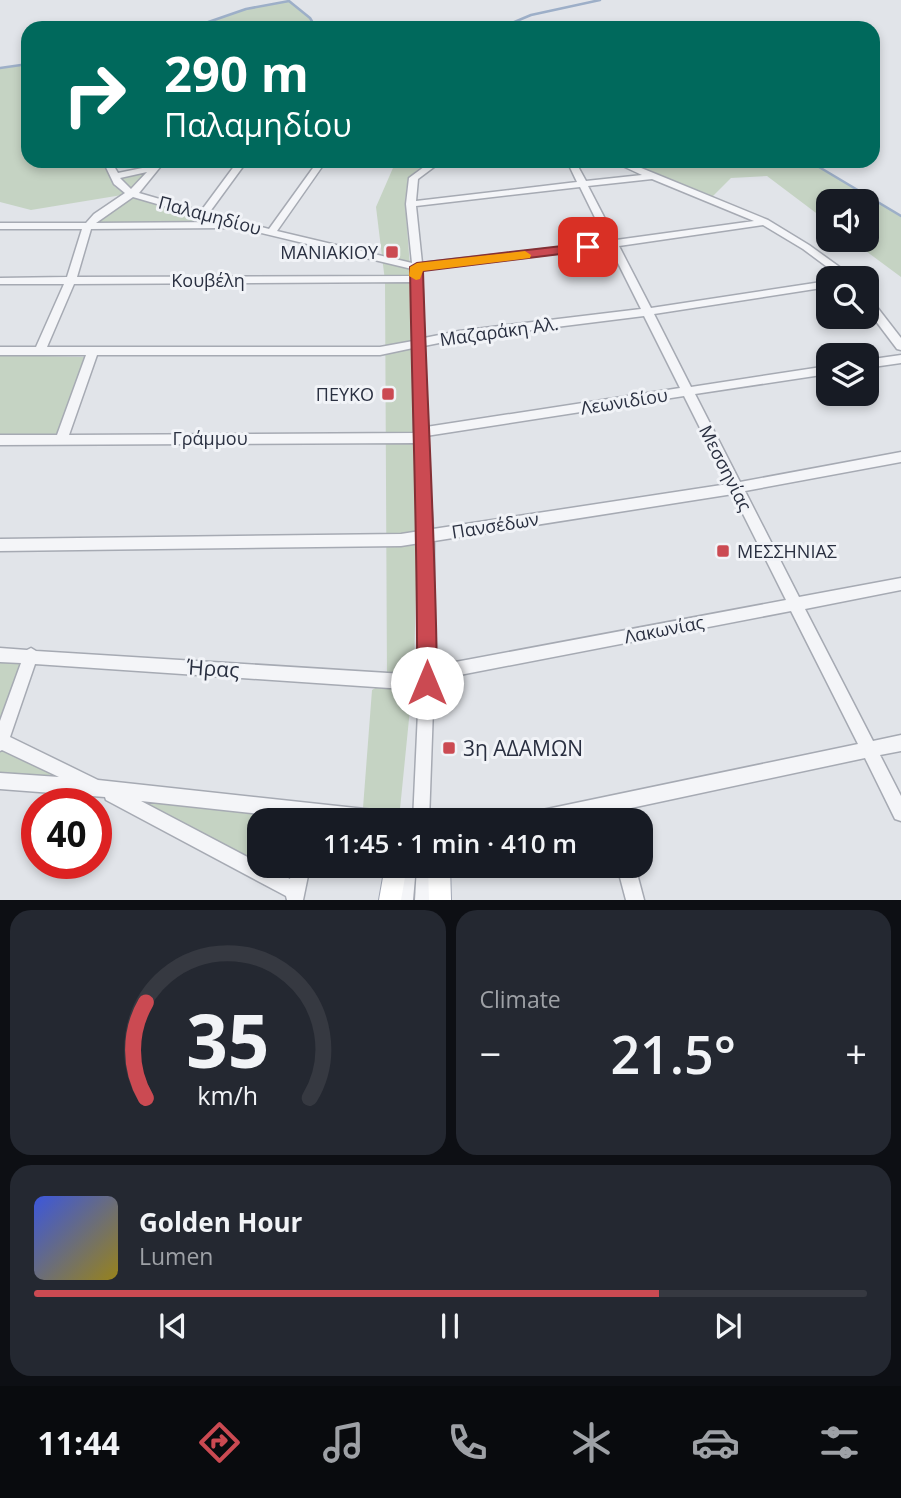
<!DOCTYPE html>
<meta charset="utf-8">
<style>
:root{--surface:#171b24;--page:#242831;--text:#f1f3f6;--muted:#9ea1a6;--line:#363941;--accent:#cb4a52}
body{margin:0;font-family:"Open Sans",sans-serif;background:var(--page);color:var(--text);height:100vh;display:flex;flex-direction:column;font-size:26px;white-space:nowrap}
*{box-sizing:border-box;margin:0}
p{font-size:23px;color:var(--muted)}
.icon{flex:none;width:38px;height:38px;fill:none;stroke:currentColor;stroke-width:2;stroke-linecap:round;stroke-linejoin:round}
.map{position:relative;height:900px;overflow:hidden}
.details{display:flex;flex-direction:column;gap:10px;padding:10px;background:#0d0f14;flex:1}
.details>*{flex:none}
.hud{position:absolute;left:21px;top:21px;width:859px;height:147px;border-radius:21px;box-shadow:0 4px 10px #0003;background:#00695c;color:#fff;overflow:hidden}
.tools{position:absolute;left:816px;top:189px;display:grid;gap:14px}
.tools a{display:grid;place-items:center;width:63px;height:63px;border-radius:14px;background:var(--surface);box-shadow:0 4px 10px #0003;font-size:35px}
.speed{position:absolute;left:21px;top:788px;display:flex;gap:14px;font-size:35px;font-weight:700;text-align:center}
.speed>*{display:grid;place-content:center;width:91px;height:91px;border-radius:50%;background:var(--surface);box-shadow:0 4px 10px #0003;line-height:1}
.speed .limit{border:10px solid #d22;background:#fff;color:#111}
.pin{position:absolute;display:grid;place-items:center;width:60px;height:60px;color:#fff;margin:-30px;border-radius:14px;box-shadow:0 4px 10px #0006}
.me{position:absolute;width:77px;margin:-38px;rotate:0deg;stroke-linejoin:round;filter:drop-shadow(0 0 5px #0008)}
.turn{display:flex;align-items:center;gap:24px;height:147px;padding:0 28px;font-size:32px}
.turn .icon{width:91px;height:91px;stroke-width:2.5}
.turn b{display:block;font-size:49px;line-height:60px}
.big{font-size:52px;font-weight:600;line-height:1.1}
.details .tile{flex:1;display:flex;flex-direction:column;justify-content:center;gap:10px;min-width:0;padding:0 24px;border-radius:21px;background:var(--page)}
.details .dial{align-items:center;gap:0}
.dial svg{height:182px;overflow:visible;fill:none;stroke:var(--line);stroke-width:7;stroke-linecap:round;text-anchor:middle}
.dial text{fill:var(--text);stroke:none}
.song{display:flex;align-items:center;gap:21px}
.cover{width:84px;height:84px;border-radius:10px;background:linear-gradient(135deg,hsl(230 70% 55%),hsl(50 70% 35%))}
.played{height:7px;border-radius:4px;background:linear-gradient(90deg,var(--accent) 75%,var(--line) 75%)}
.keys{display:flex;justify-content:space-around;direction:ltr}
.heat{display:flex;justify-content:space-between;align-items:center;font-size:38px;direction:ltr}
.details .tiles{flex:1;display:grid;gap:10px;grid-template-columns:1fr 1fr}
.tile:last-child{grid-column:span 2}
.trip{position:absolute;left:247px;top:808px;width:406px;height:70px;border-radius:21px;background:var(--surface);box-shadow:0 4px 10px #0003;font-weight:600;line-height:70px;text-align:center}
.dock{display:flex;height:112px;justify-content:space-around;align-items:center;background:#090b0e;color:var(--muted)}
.dock .icon{width:49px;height:49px}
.dock .on{color:var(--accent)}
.dock b{font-size:32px;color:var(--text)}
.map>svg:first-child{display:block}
.green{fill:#c5d3c3}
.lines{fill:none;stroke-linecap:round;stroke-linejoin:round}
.stream{stroke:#9dafc8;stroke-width:2.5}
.minor-casing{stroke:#a6aab3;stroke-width:3}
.major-casing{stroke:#a1a7b5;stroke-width:2}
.minor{fill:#f4f5f8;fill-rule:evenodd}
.major{fill:#fff;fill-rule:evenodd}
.route{fill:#cb4a52;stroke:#843035;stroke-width:2}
.slow{fill:#f59e0b}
.poi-dot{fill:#cb4a52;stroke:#f1f3f7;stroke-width:2.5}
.labels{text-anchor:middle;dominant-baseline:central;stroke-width:6;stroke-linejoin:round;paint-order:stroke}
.street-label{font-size:18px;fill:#2a3041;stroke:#f1f3f7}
.poi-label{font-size:18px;fill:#2a3041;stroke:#f1f3f7;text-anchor:end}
.near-street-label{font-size:21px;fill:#2a3041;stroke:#f1f3f7}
.near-poi-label{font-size:21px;fill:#2a3041;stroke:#f1f3f7;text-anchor:start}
</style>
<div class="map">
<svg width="901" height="900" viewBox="0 0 901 900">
<rect width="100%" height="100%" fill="#e1e4e9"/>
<g class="green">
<polygon points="289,1 310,18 316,28 191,28 246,9"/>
<polygon points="28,64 28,161 105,161 115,187 129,193 119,176 154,169 131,194 217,225 87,227 128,194 31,210 0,202 0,68"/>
<polygon points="396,161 437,161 431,166 423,165 408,178 405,202 410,267 417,544 414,669 400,809 363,808 372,690 387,681 385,281 376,207"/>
<polygon points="616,161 809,161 901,216 901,277 851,240 866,240 866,201 828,201 828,222 767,176 731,178 712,197"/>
<polygon points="0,355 88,357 62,439 0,440"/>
<polygon points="0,654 31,655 1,741 101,788 0,781"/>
<polygon points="111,791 312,810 310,821 259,821 259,866 301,866 296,892"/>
</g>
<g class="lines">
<g class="stream">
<polyline points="191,28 246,9 289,1 310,18 316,28"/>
<polyline points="500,28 531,15 600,0"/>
<polyline points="0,68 28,64"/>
<polyline points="809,161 901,216"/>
</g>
<defs>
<g id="minor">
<path d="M 103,161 L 111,161 L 118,173 L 152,166 L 156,161 L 165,161 L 139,193 L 201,211 L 238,161 L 247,161 L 209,213 L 269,229 L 318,161 L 326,161 L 277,231 L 412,263 L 406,204 L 409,178 L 432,161 L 442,161 L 418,179 L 416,201 L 577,182 L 567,161 L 575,161 L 586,181 L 642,175 L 612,161 L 624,161 L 768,220 L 809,245 L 852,276 L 853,278 L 842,278 L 803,249 L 763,225 L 619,246 L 651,308 L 828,281 L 828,287 L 654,314 L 691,387 L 828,366 L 828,374 L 695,394 L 740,482 L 901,452 L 901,462 L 745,491 L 799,597 L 901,578 L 901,590 L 805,609 L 873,741 L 901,735 L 901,751 L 880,755 L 901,796 L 901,821 L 895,819 L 865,758 L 617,811 L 620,821 L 604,821 L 602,814 L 569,821 L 520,821 L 522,815 L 528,813 L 858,744 L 791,611 L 434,680 L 429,821 L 413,821 L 419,690 L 35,664 L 10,737 L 98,780 L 402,813 L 408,815 L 410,821 L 324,821 L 141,801 L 259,863 L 259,866 L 265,866 L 290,879 L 292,866 L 310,866 L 303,900 L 287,900 L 286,896 L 106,800 L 105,797 L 0,789 L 0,773 L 59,777 L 2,750 L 0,751 L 0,721 L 21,663 L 0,662 L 0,648 L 27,650 L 31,648 L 36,651 L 420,675 L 420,543 L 401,546 L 0,551 L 0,539 L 401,534 L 420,531 L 415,443 L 0,445 L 0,435 L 57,435 L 86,355 L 0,355 L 0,347 L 36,347 L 64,284 L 0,284 L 0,278 L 67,277 L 82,229 L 0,229 L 0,223 L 86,223 L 94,214 L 125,193 L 114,184 ZM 147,172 L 131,189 L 120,178 ZM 652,179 L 754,221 L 616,240 L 588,186 ZM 580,187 L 607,242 L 422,263 L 416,206 ZM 133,197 L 219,222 L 96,223 ZM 232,226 L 412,269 L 412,276 L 77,277 L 91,229 L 228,228 ZM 610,247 L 641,309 L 459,331 L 424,338 L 422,270 ZM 412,282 L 413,341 L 380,347 L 47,347 L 74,284 ZM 644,316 L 680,388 L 426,427 L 424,346 L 459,339 ZM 413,348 L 414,433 L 69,435 L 97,355 L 380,355 ZM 684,396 L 728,484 L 433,529 L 426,436 ZM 733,494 L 786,600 L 434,666 L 434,541 Z"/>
<polygon points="866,297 870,298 901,338 901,350 897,349 866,308"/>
<polygon points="901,355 901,363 866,368 866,360"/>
<polygon points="398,866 416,866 413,900 395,900"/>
<polygon points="417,866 435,866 433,900 415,900"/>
<polygon points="617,866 635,866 644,900 626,900"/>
</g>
<g id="major">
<polygon points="385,866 407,866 401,900 379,900"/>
<polygon points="428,866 450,866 451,900 429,900"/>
</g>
</defs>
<use href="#minor" class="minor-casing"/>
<use href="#major" class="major-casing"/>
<use href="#minor" class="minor"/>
<use href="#major" class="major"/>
</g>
<path class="route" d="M 588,243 L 593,244 L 593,250 L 423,271 C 427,408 436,546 437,683 L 434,690 L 427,693 L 420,690 L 417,683 C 418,544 412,406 410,267 L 417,263 Z"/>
<polygon class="slow" points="525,251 531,255 530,258 423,271 420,279 416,280 409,276 410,267 417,263"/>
<g class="poi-dot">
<rect x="385" y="245" width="14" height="14" rx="3.5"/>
<rect x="381" y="387" width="14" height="14" rx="3.5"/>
<rect x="716" y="544" width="14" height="14" rx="3.5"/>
<rect x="442" y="741" width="14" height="14" rx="3.5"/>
</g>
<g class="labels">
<g class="street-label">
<text transform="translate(210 215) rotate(15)">Παλαμηδίου</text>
<text x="208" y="280">Κουβέλη</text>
<text transform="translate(499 331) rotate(-8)">Μαζαράκη Αλ.</text>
<text transform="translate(624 401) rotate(-9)">Λεωνιδίου</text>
<text x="210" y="438">Γράμμου</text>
<text transform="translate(726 468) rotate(63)">Μεσσηνίας</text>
<text transform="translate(495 525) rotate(-9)">Πανσέδων</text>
<text transform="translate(664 629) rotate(-11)">Λακωνίας</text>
</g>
<g class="poi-label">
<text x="378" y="252">ΜΑΝΙΑΚΙΟΥ</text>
<text x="374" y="394">ΠΕΥΚΟ</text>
<text x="737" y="551" text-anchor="start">ΜΕΣΣΗΝΙΑΣ</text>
</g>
<g class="near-street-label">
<text transform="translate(213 668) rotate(4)">Ήρας</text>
</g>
<g class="near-poi-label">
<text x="463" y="748">3η ΑΔΑΜΩΝ</text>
</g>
</g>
</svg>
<div class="tools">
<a><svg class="icon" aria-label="sound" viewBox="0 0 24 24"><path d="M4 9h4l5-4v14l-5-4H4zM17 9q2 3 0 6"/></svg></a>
<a><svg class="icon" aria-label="search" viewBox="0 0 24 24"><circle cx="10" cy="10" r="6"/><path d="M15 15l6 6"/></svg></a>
<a><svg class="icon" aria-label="layers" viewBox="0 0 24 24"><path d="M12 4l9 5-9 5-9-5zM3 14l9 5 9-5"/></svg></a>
</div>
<div class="speed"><div class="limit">40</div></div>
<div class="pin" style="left:588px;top:247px;background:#d93025"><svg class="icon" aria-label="arrive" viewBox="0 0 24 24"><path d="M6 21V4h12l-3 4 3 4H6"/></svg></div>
<svg class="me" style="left:427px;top:683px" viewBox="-20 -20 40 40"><circle r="19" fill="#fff"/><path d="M0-13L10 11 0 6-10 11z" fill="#cb4a52"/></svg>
<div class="trip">11:45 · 1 min · 410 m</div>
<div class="hud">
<div class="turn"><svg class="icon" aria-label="right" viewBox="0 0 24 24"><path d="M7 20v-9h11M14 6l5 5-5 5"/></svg><div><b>290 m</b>Παλαμηδίου</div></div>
</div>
</div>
<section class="details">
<div class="tiles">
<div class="tile dial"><svg viewBox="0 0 100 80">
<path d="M14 69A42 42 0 1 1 86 69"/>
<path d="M14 69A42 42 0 0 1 14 27" stroke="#cb4a52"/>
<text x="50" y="56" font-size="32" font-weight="700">35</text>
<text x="50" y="72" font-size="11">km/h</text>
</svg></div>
<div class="tile"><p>Climate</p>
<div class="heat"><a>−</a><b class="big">21.5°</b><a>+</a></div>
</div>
<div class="tile">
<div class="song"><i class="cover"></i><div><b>Golden Hour</b><p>Lumen</p></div></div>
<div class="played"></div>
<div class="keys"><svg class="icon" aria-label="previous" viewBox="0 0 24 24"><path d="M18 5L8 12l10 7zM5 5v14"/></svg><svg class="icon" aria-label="pause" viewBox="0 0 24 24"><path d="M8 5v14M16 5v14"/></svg><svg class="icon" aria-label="next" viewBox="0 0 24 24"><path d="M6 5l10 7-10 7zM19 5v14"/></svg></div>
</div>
</div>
</section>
<nav class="dock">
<b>11:44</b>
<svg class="icon on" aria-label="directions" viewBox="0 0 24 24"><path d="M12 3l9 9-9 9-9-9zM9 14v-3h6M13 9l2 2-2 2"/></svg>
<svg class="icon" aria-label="music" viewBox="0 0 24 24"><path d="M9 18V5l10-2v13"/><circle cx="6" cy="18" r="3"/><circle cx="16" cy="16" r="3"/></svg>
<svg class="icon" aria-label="phone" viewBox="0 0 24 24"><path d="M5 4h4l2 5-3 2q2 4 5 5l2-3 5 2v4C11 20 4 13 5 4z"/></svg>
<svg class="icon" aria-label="climate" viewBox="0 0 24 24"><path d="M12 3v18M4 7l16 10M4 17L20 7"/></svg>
<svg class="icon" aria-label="car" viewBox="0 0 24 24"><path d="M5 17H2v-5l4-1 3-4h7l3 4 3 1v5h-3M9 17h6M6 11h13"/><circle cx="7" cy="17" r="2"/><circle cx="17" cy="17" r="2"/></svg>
<svg class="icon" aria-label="filters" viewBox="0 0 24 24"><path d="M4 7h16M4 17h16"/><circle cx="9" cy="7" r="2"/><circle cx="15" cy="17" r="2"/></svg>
</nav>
